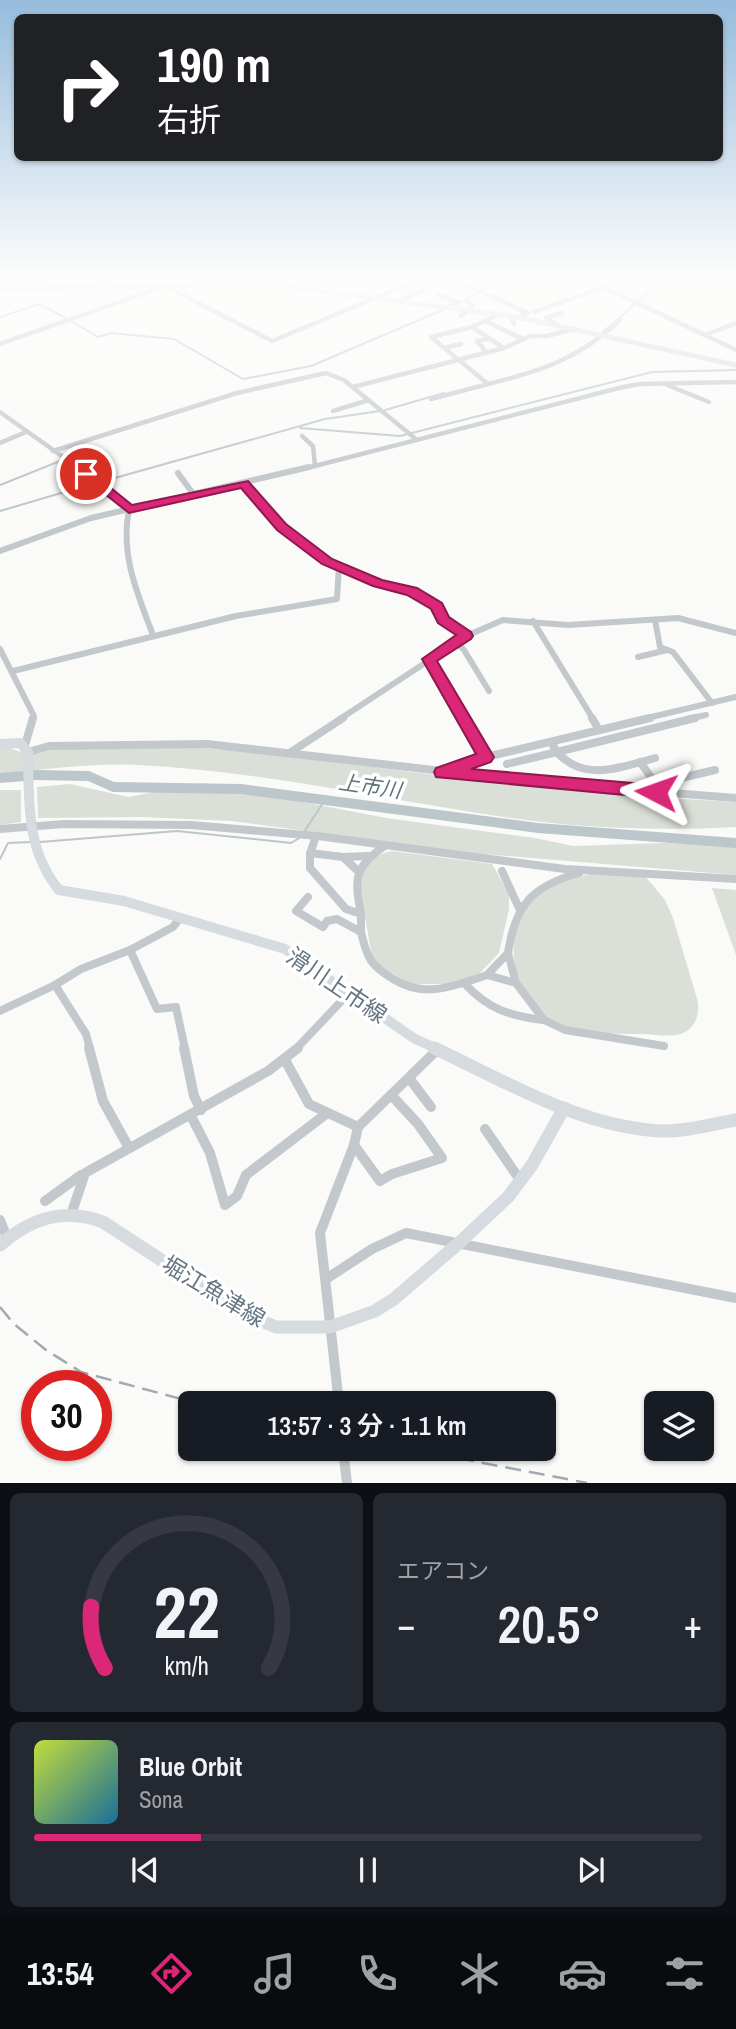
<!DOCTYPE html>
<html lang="ja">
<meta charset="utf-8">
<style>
:root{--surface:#171b24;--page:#242831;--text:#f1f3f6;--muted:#9ea1a6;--line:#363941;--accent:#db2777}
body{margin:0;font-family:"Archivo Narrow","Noto Sans JP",sans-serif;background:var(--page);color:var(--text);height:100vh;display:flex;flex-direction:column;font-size:26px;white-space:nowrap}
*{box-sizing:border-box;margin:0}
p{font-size:23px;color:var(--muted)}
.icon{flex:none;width:38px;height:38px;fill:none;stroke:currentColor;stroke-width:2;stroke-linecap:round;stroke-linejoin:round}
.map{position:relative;height:1483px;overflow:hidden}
.drawer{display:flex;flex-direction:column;gap:10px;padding:10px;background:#0d0f14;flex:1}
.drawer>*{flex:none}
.guide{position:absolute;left:14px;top:14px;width:709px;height:147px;border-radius:10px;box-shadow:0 2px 5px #0004;background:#202124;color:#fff;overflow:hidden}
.controls{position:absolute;left:644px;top:1391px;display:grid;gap:14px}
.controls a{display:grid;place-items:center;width:70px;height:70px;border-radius:10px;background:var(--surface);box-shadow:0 2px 5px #0004;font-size:35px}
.speed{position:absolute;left:21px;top:1370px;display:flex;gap:14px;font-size:35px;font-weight:700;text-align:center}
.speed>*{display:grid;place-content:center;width:91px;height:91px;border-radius:50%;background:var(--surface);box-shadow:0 2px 5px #0004;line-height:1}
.speed .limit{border:10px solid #d22;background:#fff;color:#111}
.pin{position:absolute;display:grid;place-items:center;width:60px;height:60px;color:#fff;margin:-30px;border:4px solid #fff;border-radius:50%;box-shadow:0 2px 7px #0007}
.me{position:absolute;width:77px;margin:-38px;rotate:274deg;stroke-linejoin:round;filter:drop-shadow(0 0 5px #0008)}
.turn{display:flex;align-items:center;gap:24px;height:147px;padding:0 28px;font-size:32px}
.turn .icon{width:91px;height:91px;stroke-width:2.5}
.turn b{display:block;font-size:49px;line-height:60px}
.big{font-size:52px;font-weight:600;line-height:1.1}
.drawer .widget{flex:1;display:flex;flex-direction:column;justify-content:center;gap:10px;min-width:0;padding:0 24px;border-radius:10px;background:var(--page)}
.drawer .dial{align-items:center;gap:0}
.dial svg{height:182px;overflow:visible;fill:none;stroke:var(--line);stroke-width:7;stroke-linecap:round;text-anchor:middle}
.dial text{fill:var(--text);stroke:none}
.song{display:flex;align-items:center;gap:21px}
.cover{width:84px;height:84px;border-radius:10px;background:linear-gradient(135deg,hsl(70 70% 55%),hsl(200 70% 35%))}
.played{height:7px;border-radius:4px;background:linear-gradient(90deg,var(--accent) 25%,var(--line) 25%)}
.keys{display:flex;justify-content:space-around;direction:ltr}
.heat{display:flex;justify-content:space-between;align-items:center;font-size:38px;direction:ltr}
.drawer .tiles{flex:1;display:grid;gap:10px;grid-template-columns:1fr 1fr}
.widget:last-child{grid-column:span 2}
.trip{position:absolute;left:178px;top:1391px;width:378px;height:70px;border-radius:10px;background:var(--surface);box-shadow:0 2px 5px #0004;font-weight:600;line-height:70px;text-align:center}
.dock{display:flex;height:112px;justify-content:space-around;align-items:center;background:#090b0e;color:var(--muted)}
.dock .icon{width:49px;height:49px}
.dock .on{color:var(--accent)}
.dock b{font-size:32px;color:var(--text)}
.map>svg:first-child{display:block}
.green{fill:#dadfd7}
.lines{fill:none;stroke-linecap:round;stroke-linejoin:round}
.stream{stroke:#bbc7cb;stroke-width:2}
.river{fill:#bbc7cb;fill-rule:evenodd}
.minor-far3{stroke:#c3c8cc;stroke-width:4.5}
.minor-far2{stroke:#c3c8cc;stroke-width:6}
.minor-far1{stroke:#c3c8cc;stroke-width:8}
.minor{stroke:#c3c8cc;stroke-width:10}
.major-far2{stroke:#d6dbdf;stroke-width:5}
.major-far1{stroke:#d6dbdf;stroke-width:10}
.major{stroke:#d6dbdf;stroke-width:13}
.rail{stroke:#a2aab0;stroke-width:2.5;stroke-dasharray:16 8;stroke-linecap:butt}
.route{fill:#db2777;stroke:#8e194d;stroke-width:2}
.labels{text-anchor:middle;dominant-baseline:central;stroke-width:7;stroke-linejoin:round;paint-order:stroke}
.water-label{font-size:21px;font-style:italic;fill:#60757c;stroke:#fff}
.near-street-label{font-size:23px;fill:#657683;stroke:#fff}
</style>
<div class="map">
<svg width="736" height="1483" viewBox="0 0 736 1483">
<rect width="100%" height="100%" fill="#fafaf8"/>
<g class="green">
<path d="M 8,747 C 24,756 37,752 54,748 L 188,747 L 266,753 L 474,780 L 648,797 L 736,802 L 736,827 C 659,831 580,829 504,817 C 382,799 261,771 137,765 C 92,763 44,769 0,775 L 0,749 Z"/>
<polygon points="204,783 386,818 535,838 573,846 665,843 736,846 736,875 483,854 231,821 142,817 38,818 37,787 70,784 128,797"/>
<polygon points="0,790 21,790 21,822 0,825"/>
<path d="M 392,851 L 492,864 L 509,894 L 509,909 L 499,953 L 480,973 L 454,984 L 410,984 L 373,962 L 359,883 C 361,865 375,854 392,851 Z"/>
<path d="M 590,874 L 645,876 L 665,900 L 673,918 L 698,1002 C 699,1015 696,1027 683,1033 C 672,1038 652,1034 641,1034 C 614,1034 581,1033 556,1023 C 525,1010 508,962 515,932 C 524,894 556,882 590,874 Z"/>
<polygon points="712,888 736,890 736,955"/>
</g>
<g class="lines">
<g class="stream">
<polyline points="460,303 483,289 514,277"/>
<polyline points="0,317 39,304 66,318"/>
<polyline points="71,321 98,337 111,333 174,339 243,379 311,366 445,309"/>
<polyline points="603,332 643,297 660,277"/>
<polyline points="385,410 444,393"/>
<polyline points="300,428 400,436 652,372 736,370"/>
<polyline points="104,481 325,419 380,411"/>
<polyline points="0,485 60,461 92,483"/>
<polyline points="0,511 95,483"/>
<polyline points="304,832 325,800"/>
<polyline points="40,842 177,831 291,843 301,837"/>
<polyline points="0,859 8,843 31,842"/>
</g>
<polygon class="river" points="37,770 89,771 114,782 241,784 538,823 736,838 736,848 538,833 241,794 113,792 88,781 37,780 0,783 0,773"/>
<g class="minor-far3">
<polyline points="13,277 24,289"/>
<polyline points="97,277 104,281 108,288"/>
<polyline points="273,277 291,287"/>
<polyline points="449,277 528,313 517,317"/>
<polyline points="583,277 736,350"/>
<polyline points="200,284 199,281 207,277"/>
<polyline points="439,295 458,302 448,307"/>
<polyline points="400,301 425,289"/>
<polyline points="534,312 604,287"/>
<polyline points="500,314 485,321 523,339"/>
<polyline points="461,316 473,305 466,301"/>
<polyline points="511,316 514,324"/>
<polyline points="485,321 472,327 504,348"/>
<polyline points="559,326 546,318 562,313"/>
<path d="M 472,327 L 431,337 L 488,384 C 541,371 579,359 620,320"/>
<polyline points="705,335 736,323"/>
<polyline points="0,344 165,286 272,341 426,277"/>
<polyline points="447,347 461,344"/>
<polyline points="486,352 477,341 489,339"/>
<polyline points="667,385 709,402"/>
<polyline points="353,387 504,348 530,336 547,336 573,329"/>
<polyline points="431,399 488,384"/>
<polyline points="333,411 369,400"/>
<polyline points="0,412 80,469"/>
<polyline points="302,436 313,446 315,466"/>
<polyline points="0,443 26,432"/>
<polyline points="53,451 237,393 326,373 344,380 417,440"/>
<polyline points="303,469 623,387 640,384 736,382"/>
</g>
<g class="minor-far2">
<polyline points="78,467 102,484 129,509"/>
<polyline points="178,473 194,495"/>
<polyline points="243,484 282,527 327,562 378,583 412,591 437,606 443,620 466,636"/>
<path d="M 129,509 C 120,554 137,593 153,635"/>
<polyline points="0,551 91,518 309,467"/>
<polyline points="655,620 660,647 673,652 712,703"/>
<polyline points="533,621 593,719"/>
<polyline points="456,642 464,650 489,691"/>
<polyline points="0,649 34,716 33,719"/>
<polyline points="638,657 667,650"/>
<polyline points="429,659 464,719"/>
<polyline points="13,671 236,616 337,599 339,565"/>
<polyline points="340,719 466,636 503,620 568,625 678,618 736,633"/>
<polyline points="643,719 736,697"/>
<polyline points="688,719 706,715"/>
</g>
<g class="minor-far1">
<polyline points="463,718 486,757"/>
<polyline points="592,718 599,730"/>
<polyline points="551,742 557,752 695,718"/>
<polyline points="25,745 33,718"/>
<polyline points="28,752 49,746 207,744 556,784 736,798"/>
<polyline points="291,752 343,718"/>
<polyline points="640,762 656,784 715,770"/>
<path d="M 507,764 L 557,752 C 584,783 621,767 655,758"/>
<polyline points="445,771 486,757 650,718"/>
<polyline points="0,829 64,824 191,825 318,836 565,869 736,879"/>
<path d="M 316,836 L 310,854 L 310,868 L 346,909 L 361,914 C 354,878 354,867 386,845"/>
<polyline points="310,853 343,857"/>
<polyline points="358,871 343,857 368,856"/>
<polyline points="502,871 519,908"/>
<polyline points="308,897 296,911 323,927 327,921 337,919 361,932 361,914"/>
<path d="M 361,932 C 367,958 370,965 393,979 C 425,999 454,986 487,975"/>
<polyline points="130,950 157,1009 176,1007 185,1049"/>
<polygon points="508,953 516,983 487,975"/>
<path d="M 508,953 C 515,905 532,886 579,873"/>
<polyline points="516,983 544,1020 565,1030 664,1046"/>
<path d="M 465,984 C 488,1009 510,1016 543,1020"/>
<polyline points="55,985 86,1034 90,1049"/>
<polyline points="0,1011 55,985 81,969 130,950 173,927 180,918"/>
<polyline points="296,1049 349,993"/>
</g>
<g class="minor">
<polyline points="89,1048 103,1101 129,1148"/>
<polyline points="184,1048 194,1096 201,1110"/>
<polyline points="285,1060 309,1104 358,1127"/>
<polyline points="409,1078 431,1107"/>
<polyline points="191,1116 210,1153 225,1205 237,1196 246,1175 326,1114"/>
<polyline points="485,1129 520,1180"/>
<polyline points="354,1145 380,1181 392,1174 442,1158 418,1124 393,1097"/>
<polyline points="45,1201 81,1175"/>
<polyline points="72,1212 85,1173 268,1071 298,1048"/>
<polyline points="0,1220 7,1238"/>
<polyline points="326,1279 372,1249 406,1233 736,1298"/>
<polyline points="339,1404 320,1233 354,1145 358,1127 437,1050"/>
<polyline points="343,1449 347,1483"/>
</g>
<polyline class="major-far2" points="0,289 265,284 517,317 736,365"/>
<path class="major-far1" d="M 0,744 L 20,743 L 28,752 C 29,802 26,850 59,890 L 124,901 L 285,949 L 415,1039 L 438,1049"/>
<g class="major">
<path d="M 434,1048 C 505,1081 580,1127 661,1131 C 685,1132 712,1124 736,1120"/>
<path d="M 0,1245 C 31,1218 64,1207 103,1222 L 244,1314 L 276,1327 L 330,1327 L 375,1311 L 394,1299 L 459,1243 L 508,1197 L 532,1165 L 564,1108"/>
</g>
<g class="rail">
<polyline points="0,1307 14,1324 46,1350 81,1372 200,1404"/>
<polyline points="411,1449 587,1483"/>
</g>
</g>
<linearGradient id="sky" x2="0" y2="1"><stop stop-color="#96bcdc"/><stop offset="0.57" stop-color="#fdfdfc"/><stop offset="1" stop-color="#fdfdfc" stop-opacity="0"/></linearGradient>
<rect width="736" height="485" fill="url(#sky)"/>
<polygon class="route" points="82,471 90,471 132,505 248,481 286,524 332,559 382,580 417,588 442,603 449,617 471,632 473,636 471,639 437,661 494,757 491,762 471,769 656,785 662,787 665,792 662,796 656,798 436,777 434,772 436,768 476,754 422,659 456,635 438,623 431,609 407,595 373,586 322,564 277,530 241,488 129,513 82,476"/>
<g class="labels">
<g class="water-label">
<text transform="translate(370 786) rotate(8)">上市川</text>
</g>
<g class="near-street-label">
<text transform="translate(337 985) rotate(34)">滑川上市線</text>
<text transform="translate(214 1291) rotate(31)">堀江魚津線</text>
</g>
</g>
</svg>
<div class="controls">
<a><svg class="icon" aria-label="layers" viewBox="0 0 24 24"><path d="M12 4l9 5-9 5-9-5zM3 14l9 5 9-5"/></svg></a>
</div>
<div class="speed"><div class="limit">30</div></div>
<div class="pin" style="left:86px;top:474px;background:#d93025"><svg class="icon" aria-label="arrive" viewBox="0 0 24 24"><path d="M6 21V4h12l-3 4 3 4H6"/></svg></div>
<svg class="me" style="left:656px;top:792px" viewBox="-20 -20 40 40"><path d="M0-17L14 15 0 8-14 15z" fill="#db2777" stroke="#fff" stroke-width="4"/></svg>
<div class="trip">13:57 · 3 分 · 1.1 km</div>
<div class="guide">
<div class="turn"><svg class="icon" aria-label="right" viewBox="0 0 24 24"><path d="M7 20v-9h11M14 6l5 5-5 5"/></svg><div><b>190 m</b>右折</div></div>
</div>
</div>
<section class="drawer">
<div class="tiles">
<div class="widget dial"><svg viewBox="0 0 100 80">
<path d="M14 69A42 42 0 1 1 86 69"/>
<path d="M14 69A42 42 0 0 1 8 42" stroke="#db2777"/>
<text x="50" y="56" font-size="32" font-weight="700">22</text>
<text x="50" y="72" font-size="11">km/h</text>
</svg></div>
<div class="widget"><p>エアコン</p>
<div class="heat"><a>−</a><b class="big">20.5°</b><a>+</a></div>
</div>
<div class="widget">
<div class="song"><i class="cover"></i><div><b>Blue Orbit</b><p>Sona</p></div></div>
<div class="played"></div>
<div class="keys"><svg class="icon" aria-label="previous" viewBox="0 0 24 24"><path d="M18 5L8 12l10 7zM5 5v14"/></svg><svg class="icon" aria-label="pause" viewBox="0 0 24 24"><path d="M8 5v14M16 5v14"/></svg><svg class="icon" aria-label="next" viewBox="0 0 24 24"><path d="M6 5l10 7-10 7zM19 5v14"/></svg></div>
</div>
</div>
</section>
<nav class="dock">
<b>13:54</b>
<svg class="icon on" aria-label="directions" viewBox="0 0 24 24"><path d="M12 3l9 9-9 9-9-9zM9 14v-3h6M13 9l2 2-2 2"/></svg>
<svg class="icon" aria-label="music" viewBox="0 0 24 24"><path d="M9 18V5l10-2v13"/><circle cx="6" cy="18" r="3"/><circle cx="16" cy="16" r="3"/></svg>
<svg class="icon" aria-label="phone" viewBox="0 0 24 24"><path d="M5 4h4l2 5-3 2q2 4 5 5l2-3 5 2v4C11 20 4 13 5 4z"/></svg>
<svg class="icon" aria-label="climate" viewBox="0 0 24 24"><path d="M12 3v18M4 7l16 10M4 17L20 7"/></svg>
<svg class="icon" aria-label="car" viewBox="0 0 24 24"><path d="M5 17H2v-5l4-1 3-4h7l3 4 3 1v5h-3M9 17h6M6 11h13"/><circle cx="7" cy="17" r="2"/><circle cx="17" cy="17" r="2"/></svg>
<svg class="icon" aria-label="filters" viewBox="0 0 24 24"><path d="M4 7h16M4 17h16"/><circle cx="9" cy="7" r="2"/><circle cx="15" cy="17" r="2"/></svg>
</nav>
